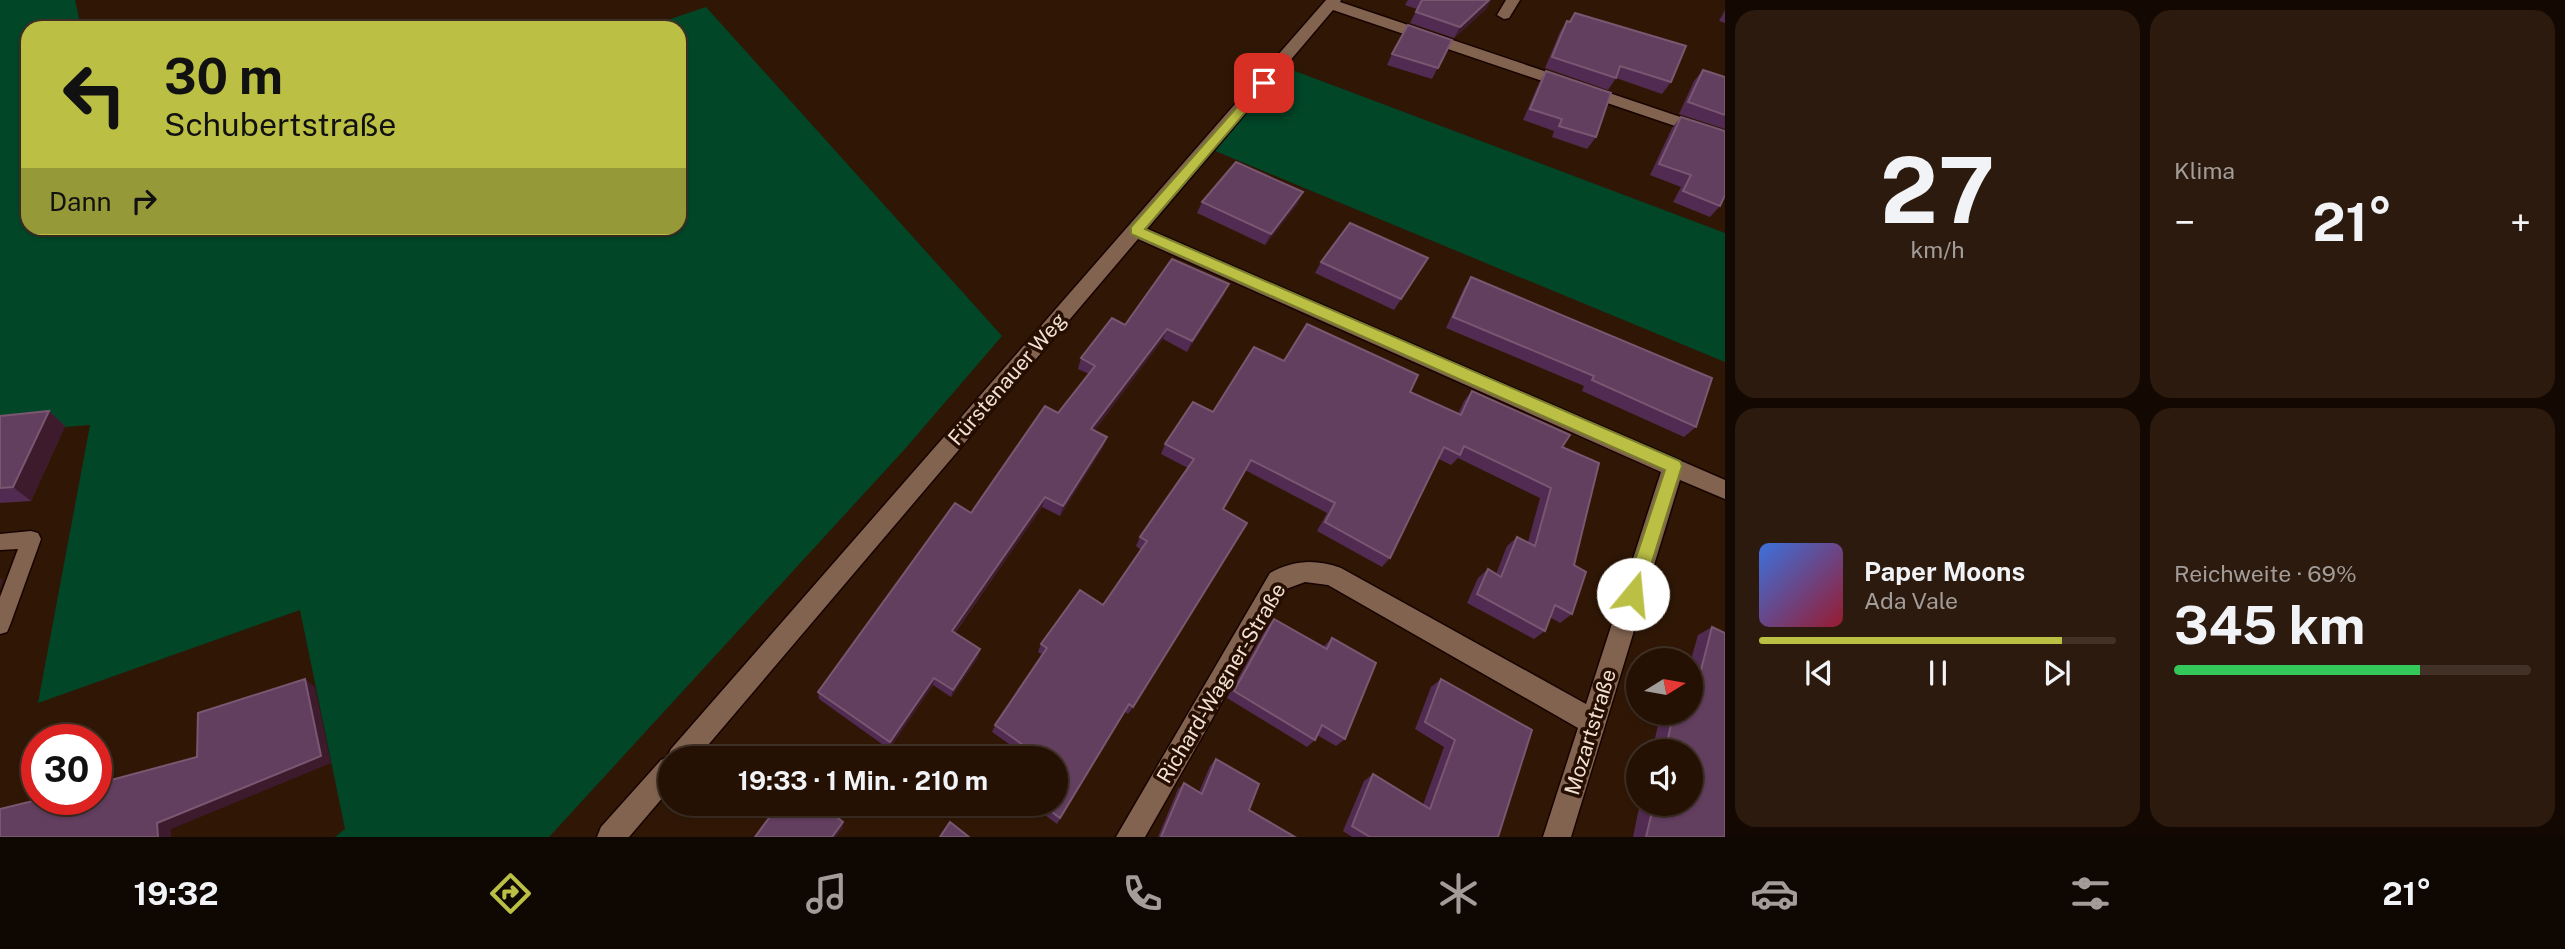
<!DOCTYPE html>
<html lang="de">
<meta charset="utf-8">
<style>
:root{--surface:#241104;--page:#2c1a0e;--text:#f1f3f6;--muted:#a39d9a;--line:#413126;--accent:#bbc045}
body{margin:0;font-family:"Public Sans",sans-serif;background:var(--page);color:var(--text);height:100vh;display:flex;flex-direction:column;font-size:26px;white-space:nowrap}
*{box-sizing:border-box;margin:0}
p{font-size:23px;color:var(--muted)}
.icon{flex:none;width:38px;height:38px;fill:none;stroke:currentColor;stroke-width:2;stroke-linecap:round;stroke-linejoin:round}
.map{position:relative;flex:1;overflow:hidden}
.sheet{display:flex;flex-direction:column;gap:10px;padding:10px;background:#140902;width:840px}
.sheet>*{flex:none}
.guide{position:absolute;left:21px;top:21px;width:665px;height:214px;border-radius:21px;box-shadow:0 2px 5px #0004,0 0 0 2px var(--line);background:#bbc045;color:#111;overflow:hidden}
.needle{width:46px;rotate:79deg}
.controls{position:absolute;left:1626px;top:648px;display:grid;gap:14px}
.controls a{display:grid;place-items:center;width:77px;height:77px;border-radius:50%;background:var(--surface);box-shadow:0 2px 5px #0004,0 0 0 2px var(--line);font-size:35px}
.speed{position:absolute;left:21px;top:724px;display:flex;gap:14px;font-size:35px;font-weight:700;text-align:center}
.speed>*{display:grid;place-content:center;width:91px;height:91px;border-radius:50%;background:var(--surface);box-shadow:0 2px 5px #0004,0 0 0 2px var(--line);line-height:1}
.speed .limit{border:10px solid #d22;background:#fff;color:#111}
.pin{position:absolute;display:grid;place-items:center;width:60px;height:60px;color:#fff;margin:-30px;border-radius:14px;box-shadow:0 4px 10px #0006}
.me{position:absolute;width:77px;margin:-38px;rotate:17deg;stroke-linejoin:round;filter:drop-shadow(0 0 5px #0008)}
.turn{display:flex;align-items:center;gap:24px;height:147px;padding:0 28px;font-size:32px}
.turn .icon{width:91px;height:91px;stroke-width:2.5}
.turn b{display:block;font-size:49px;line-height:60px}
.then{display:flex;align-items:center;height:66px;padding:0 28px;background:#0003;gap:14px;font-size:26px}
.big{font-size:52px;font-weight:700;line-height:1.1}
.sheet .widget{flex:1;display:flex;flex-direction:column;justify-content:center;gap:10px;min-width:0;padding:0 24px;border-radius:21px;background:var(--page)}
.sheet .dial{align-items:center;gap:0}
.dial b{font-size:91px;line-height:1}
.song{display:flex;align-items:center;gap:21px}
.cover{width:84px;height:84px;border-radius:10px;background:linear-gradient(135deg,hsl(220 70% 55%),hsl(350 70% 35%))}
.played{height:7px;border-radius:4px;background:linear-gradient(90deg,var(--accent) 85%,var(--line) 85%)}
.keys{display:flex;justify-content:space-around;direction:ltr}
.heat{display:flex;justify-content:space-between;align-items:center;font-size:38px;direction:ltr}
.charge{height:10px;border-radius:5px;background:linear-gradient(90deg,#34c759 69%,var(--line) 0)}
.sheet .tiles{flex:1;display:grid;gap:10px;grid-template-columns:repeat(2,1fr)}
.trip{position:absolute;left:658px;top:746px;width:410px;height:70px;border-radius:35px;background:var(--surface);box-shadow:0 2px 5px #0004,0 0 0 2px var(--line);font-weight:700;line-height:70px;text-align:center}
.dock{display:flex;height:112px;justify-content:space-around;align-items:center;background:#0e0702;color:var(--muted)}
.dock .icon{width:49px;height:49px}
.dock .current{color:var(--accent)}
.dock b{font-size:32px;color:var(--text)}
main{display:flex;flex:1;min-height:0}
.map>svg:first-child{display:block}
.green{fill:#004627}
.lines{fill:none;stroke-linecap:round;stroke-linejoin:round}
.lane-casing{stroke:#170300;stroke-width:3}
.street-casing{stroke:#170300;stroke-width:3}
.lane{fill:#826350;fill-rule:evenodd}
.street{fill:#826350;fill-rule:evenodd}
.wall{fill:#512b51}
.shaded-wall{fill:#3d1b2d}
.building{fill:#623e5f;stroke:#795771;stroke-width:2}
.route{fill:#bbc045;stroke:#7a7d2d;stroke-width:2}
.labels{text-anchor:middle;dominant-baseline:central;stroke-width:7;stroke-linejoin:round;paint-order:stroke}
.street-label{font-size:21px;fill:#f1dfd4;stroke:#260e00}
</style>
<main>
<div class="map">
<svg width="1725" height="837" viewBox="0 0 1725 837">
<rect width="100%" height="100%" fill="#301705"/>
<g class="green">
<polygon points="0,0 75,0 81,28 28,28 28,228 679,228 679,28 644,28 706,7 1002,336 904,450 549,837 335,837 345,829 300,610 38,703 90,425 0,432"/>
<polygon points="1279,65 1725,233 1725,362 1208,148"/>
</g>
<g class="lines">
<defs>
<polygon id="lane" points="31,531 38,533 41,539 10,625 7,632 0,634 0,597 18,549 0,550 0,534"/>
<g id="street">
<path d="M 1326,0 L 1341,0 L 1340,2 L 1725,132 L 1725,143 L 1333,10 L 1147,229 L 1725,480 L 1725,499 L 1680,480 L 1571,837 L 1543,837 L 1578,728 L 1328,585 L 1305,582 L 1286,589 L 1145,837 L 1116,837 L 1270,573 C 1294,560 1315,559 1341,568 L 1586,704 L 1661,472 L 1138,239 L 697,758 L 670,758 L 670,789 L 629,837 L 597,837 L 601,827 L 661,760 L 667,757 L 671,749 Z"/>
<polygon points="1506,0 1520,0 1509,18 1504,19 1497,15"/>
</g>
</defs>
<use href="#lane" class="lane-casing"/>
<use href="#street" class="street-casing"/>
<use href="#lane" class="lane"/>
<use href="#street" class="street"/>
</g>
<g class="wall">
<polygon points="1408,0 1491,0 1486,9 1454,38 1410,23 1417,9 1405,5"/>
<polygon points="1725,10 1725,23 1719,21"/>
<polygon points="1575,13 1671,82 1662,94 1616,78 1608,90 1545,68 1560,32 1567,21 1569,22"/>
<polygon points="1452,40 1432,79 1387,65 1392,54"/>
<polygon points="1703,70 1725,77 1725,129 1679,114 1694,81"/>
<polygon points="1546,71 1596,137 1587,149 1552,137 1554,131 1523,120 1539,83"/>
<polygon points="1681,117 1720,206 1710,217 1673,202 1681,187 1650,175 1672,128"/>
<polygon points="1202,202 1298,203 1265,245 1197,213"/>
<polygon points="1428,258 1394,310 1315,273 1321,262"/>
<polygon points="1471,277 1696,427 1684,437 1582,391 1584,386 1446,328 1464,288"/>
<polygon points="1224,295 1187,352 1163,339 1094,431 1107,437 1103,447 1060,516 1042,507 955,633 978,657 951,697 933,685 889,749 819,699 818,692 1058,413 1089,374 1078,369 1081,358 1125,325"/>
<polygon points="1284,361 1410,392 1458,414 1464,401 1472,391 1562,447 1574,565 1572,614 1560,623 1550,617 1545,631 1534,639 1467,603 1478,578 1488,569 1496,574 1507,546 1517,537 1528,542 1540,498 1458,458 1451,465 1439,459 1390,558 1382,567 1317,531 1327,513 1245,470 1223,509 1133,707 1128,714 1125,712 1057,824 1029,803 1055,803 1022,753 992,732 995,725 1043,655 1038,652 1041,644 1103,605 1141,550 1136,546 1140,537 1188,468 1161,454 1165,444"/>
<polygon points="49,411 65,426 31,501 0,503 0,416"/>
<polygon points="1274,619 1323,647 1332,638 1345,739 1336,746 1317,735 1315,740 1307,747 1227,698 1267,627"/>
<polygon points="1712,627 1725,837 1633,837 1640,803 1690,803 1690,751 1652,751 1660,717 1669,712 1690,712 1690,663 1698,635"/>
<polygon points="1441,679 1498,837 1352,837 1343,831 1364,781 1373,774 1423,805 1444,747 1415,729 1431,687"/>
<polygon points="1216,759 1249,810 1295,837 1158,837 1178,789 1184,783 1199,792 1210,766"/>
</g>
<g class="shaded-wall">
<polygon points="1489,0 1491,0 1486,9 1454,38 1460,27"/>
<polygon points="1303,192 1298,203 1265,245 1271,234"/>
<polygon points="1229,284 1224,295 1187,352 1192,341"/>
<polygon points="1167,329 1163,339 1088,439 1091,429"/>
<polygon points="49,411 65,426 31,501 13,487"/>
<polygon points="1107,437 1103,447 1060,516 1063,506"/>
<polygon points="1045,497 1042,507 950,639 952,631"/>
<polygon points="0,578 3,580 0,589"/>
<polygon points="980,649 978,657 951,697 953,690"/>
<polygon points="934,678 933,685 889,749 890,742"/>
<polygon points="305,679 315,687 331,763 171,829 171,837 158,837 157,823"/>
<polygon points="843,822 843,828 836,837 832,837"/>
</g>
<g class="building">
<polygon points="1422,0 1489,0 1460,27 1416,12"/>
<polygon points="1575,13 1686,46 1671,82 1620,66 1616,78 1552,57 1567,21 1570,22"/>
<polygon points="1408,25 1452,40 1438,68 1392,54"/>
<polygon points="1703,70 1725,77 1725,115 1688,102"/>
<polygon points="1546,71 1611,93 1596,137 1559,126 1562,119 1530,109"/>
<polygon points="1681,117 1725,131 1725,195 1720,206 1683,191 1691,175 1659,164"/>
<polygon points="1236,162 1303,192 1271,234 1202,202"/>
<polygon points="1350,223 1428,258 1401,299 1321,262"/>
<polygon points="1172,259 1229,284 1192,341 1167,329 1091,429 1107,437 1063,506 1045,497 952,631 980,649 953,690 934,678 890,742 818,692 955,503 971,513 1045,406 1058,413 1095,366 1081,358 1112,318 1125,325"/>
<polygon points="1471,277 1712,378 1696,427 1592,380 1594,376 1453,317"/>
<polygon points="1307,324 1418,375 1410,392 1461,415 1472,391 1570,435 1562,447 1599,463 1574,565 1586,572 1572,614 1555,605 1545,631 1477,594 1488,569 1501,577 1517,537 1535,546 1551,488 1464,446 1460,455 1444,447 1390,558 1325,522 1335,503 1251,460 1223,509 1247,523 1133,707 1129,704 1060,818 1040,803 1055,803 1055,758 1019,758 1026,747 995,725 1047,648 1041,644 1080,590 1103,605 1147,541 1140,537 1194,459 1165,444 1193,402 1213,412 1254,347 1284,361"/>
<polygon points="49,411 13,487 0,488 0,416"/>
<polygon points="1274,619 1327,649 1332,638 1376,663 1345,739 1322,725 1315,740 1234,691"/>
<polygon points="1712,627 1725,633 1725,837 1646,837 1654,803 1690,803 1690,751 1665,751 1674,712 1680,712 1689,717"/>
<polygon points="305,679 321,756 157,823 158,837 0,837 0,809 37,800 96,800 96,784 197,757 198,713"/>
<polygon points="1441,679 1532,730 1498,837 1370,837 1352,826 1373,774 1430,809 1455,740 1425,722"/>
<polygon points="1216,759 1259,784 1249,810 1295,837 1161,837 1184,783 1202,794"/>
<polygon points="780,803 819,803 843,822 832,837 755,837"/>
<polygon points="950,822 969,837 940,837"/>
</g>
<polygon class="route" points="1264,80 1268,81 1268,86 1145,229 1680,461 1682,466 1640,600 1633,602 1627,600 1624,594 1665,470 1131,234 1131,227 1260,81"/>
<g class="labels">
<g class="street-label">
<text transform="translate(1007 379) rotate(-49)">Fürstenauer Weg</text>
<text transform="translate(1221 683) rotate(-59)">Richard-Wagner-Straße</text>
<text transform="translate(1590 732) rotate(-73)">Mozartstraße</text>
</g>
</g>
</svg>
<div class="controls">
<a><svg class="needle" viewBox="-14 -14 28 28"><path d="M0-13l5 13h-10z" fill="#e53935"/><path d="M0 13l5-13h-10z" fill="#a39d9a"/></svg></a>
<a><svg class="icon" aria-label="sound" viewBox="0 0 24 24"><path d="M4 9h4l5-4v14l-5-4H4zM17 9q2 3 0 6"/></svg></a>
</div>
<div class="speed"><div class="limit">30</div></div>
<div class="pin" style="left:1264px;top:83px;background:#d93025"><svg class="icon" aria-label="arrive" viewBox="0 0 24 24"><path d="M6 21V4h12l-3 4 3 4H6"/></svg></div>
<svg class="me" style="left:1633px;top:594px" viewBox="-20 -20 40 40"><circle r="19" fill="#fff"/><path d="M0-13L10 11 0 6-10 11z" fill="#bbc045"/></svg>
<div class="trip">19:33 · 1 Min. · 210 m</div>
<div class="guide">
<div class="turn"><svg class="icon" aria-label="left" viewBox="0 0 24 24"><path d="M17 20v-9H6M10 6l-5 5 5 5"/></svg><div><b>30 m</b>Schubertstraße</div></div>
<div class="then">Dann<svg class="icon" aria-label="right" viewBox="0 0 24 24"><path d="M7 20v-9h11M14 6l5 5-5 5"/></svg></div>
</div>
</div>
<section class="sheet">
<div class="tiles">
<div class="widget dial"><b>27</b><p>km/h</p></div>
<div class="widget"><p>Klima</p>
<div class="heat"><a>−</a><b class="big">21°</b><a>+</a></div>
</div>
<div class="widget">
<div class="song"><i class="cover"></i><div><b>Paper Moons</b><p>Ada Vale</p></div></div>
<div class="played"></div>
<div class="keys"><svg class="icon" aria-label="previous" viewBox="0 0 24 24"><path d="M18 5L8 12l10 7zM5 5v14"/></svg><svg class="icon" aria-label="pause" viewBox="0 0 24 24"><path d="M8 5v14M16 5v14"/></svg><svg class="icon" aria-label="next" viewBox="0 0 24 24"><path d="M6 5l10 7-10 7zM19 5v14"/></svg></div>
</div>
<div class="widget"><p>Reichweite · 69%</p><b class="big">345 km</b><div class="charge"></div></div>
</div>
</section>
</main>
<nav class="dock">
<b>19:32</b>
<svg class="icon current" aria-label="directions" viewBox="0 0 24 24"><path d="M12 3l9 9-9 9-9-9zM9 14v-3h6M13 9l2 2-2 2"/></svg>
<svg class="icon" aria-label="music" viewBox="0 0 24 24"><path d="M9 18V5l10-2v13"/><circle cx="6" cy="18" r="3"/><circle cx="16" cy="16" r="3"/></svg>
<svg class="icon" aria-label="phone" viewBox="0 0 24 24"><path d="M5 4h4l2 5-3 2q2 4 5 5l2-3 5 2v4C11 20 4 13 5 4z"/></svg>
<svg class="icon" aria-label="climate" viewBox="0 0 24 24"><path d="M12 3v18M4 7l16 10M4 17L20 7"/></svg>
<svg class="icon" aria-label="car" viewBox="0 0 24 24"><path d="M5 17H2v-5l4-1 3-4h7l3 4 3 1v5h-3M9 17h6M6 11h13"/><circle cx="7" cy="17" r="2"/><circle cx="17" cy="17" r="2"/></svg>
<svg class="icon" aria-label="filters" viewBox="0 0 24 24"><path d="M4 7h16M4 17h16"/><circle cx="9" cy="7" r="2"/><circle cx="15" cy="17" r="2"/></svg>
<b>21°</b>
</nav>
